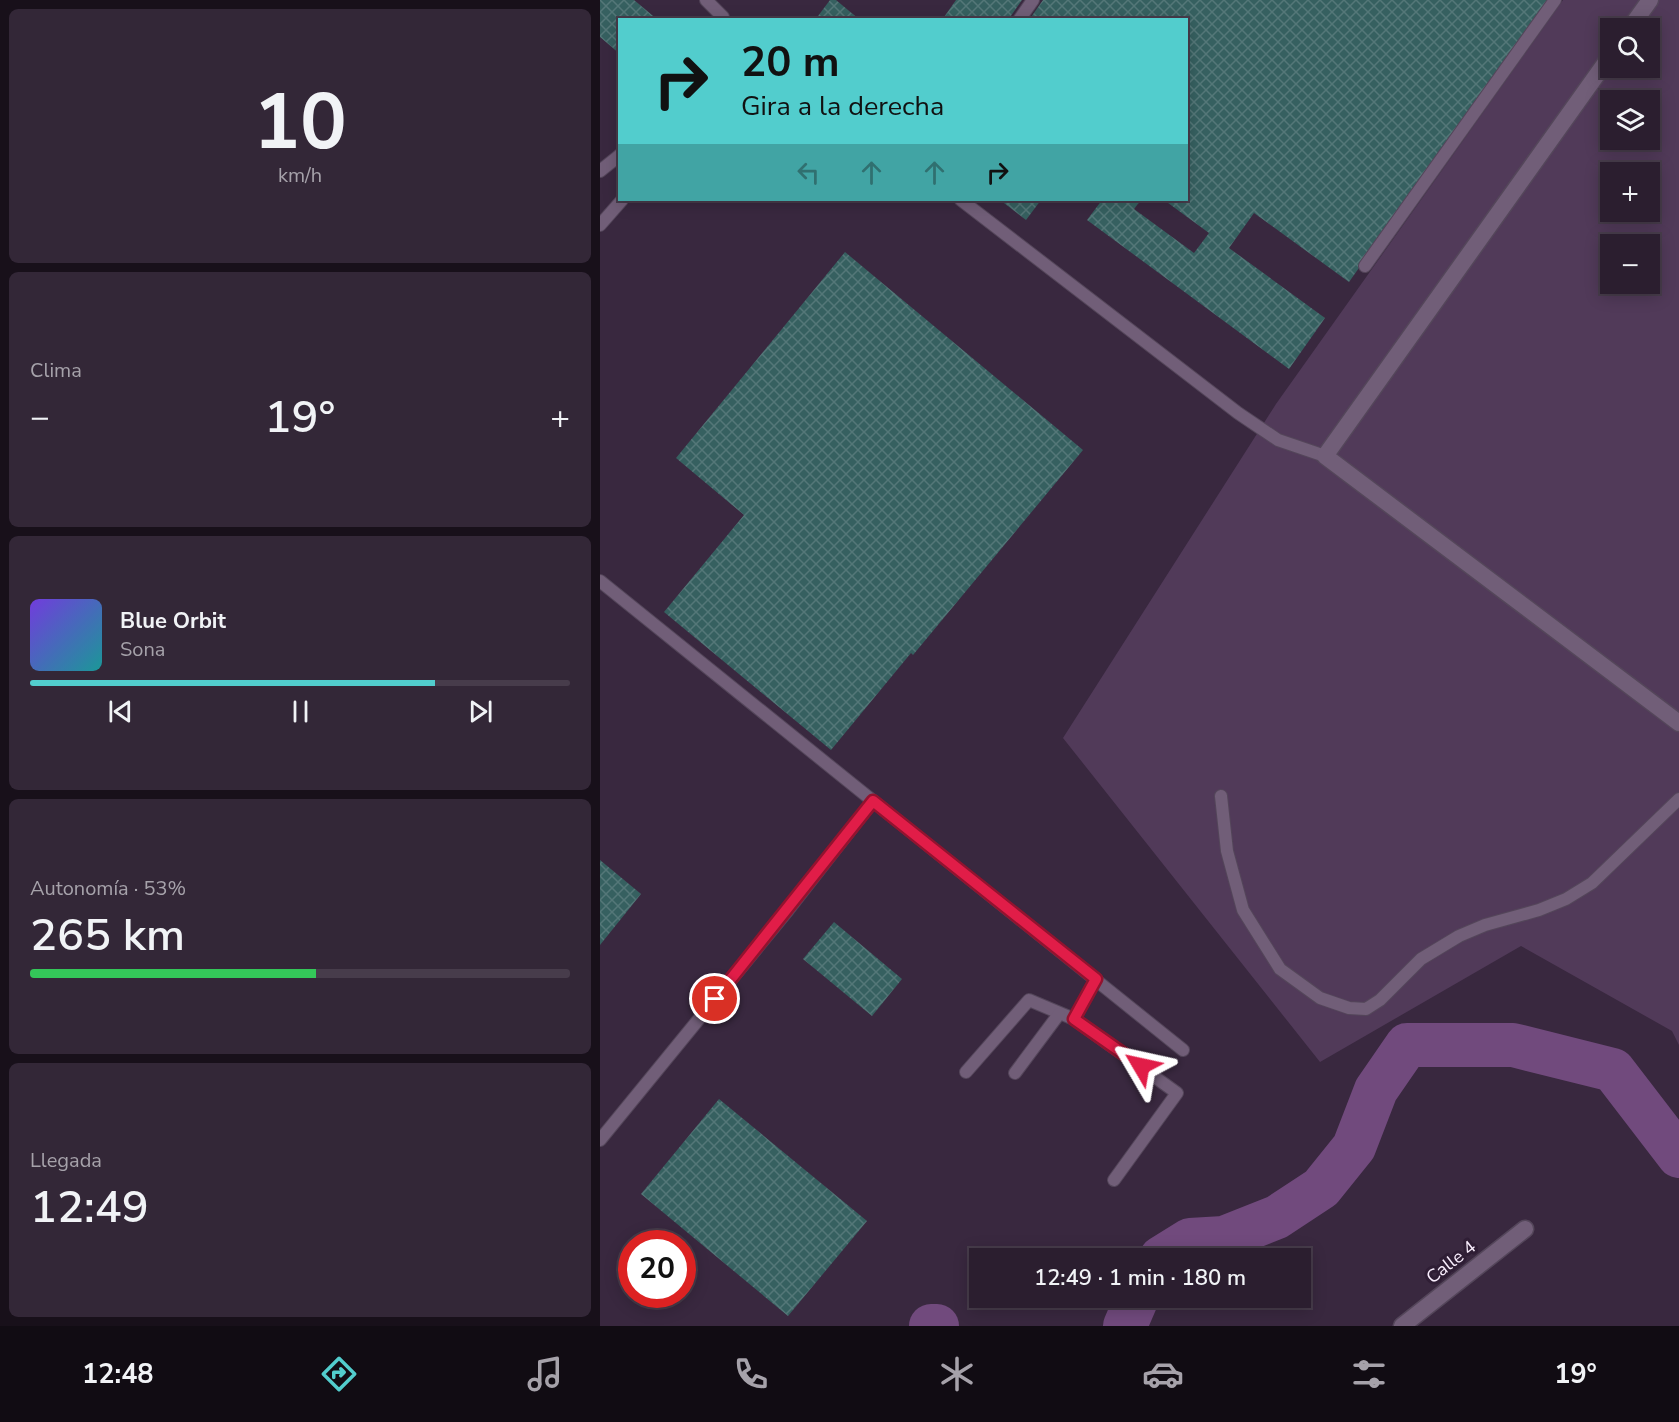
<!DOCTYPE html>
<html lang="es">
<meta charset="utf-8">
<style>
:root{--surface:#2b1e2f;--page:#332737;--text:#f1f3f6;--muted:#a6a2aa;--line:#473c4b;--accent:#52cdcd}
body{margin:0;font-family:"Nunito Sans",sans-serif;background:var(--page);color:var(--text);height:100vh;display:flex;flex-direction:column;font-size:22px;white-space:nowrap}
*{box-sizing:border-box;margin:0}
p{font-size:20px;color:var(--muted)}
.icon{flex:none;width:33px;height:33px;fill:none;stroke:currentColor;stroke-width:2;stroke-linecap:round;stroke-linejoin:round}
.map{position:relative;flex:1;overflow:hidden}
.panel{display:flex;flex-direction:column;gap:9px;padding:9px;background:#18101a;width:600px}
.panel>*{flex:none}
.banner{position:absolute;left:18px;top:18px;width:570px;height:183px;border-radius:0px;box-shadow:0 3px 15px #0003,0 0 0 2px var(--line);background:#52cdcd;color:#111;overflow:hidden}
.fabs{position:absolute;left:1000px;top:18px;display:grid;gap:12px}
.fabs a{display:grid;place-items:center;width:60px;height:60px;border-radius:0px;background:var(--surface);box-shadow:0 3px 15px #0003,0 0 0 2px var(--line);font-size:30px}
.speed{position:absolute;left:18px;top:1230px;display:flex;gap:12px;font-size:30px;font-weight:700;text-align:center}
.speed>*{display:grid;place-content:center;width:78px;height:78px;border-radius:50%;background:var(--surface);box-shadow:0 3px 15px #0003,0 0 0 2px var(--line);line-height:1}
.speed .limit{border:9px solid #d22;background:#fff;color:#111}
.pin{position:absolute;display:grid;place-items:center;width:51px;height:51px;color:#fff;margin:-26px;border:3px solid #fff;border-radius:50%;box-shadow:0 2px 6px #0007}
.me{position:absolute;width:66px;margin:-33px;rotate:306deg;stroke-linejoin:round;filter:drop-shadow(0 0 4px #0008)}
.turn{display:flex;align-items:center;gap:21px;height:126px;padding:0 24px;font-size:27px}
.turn .icon{width:78px;height:78px;stroke-width:2.5}
.turn b{display:block;font-size:42px;line-height:51px}
.lanes{display:flex;align-items:center;height:57px;padding:0 24px;background:#0003;justify-content:center;gap:30px;direction:ltr}
.lanes .off{opacity:.35}
.big{font-size:45px;font-weight:600;line-height:1.1}
.panel .tile{flex:1;display:flex;flex-direction:column;justify-content:center;gap:9px;min-width:0;padding:0 21px;border-radius:9px;background:var(--page)}
.panel .dial{align-items:center;gap:0}
.dial b{font-size:78px;line-height:1}
.song{display:flex;align-items:center;gap:18px}
.cover{width:72px;height:72px;border-radius:9px;background:linear-gradient(135deg,hsl(260 70% 55%),hsl(180 70% 35%))}
.played{height:6px;border-radius:3px;background:linear-gradient(90deg,var(--accent) 75%,var(--line) 75%)}
.keys{display:flex;justify-content:space-around;direction:ltr}
.heat{display:flex;justify-content:space-between;align-items:center;font-size:33px;direction:ltr}
.charge{height:9px;border-radius:4px;background:linear-gradient(90deg,#34c759 53%,var(--line) 0)}
.trip{position:absolute;left:369px;top:1248px;width:342px;height:60px;border-radius:0px;background:var(--surface);box-shadow:0 3px 15px #0003,0 0 0 2px var(--line);font-weight:600;line-height:60px;text-align:center}
.menu{display:flex;height:96px;justify-content:space-around;align-items:center;background:#110c13;color:var(--muted)}
.menu .icon{width:42px;height:42px}
.menu .active{color:var(--accent)}
.menu b{font-size:27px;color:var(--text)}
main{display:flex;flex:1;min-height:0}
.map>svg:first-child{display:block}
.pitch{fill:#513a59;fill-rule:evenodd}
.lines{fill:none;stroke-linecap:round;stroke-linejoin:round}
.river{stroke:#714a7d;stroke-width:44}
.building{fill:url(#building-cross-hatch)}
.service-casing{stroke:#54465a;stroke-width:14}
.minor-casing{stroke:#54465a;stroke-width:19}
.service{stroke:#715e78;stroke-width:12}
.minor{stroke:#715e78;stroke-width:16}
.route-casing{stroke:#92132f;stroke-width:15}
.route{stroke:#e11d48;stroke-width:10}
.labels{text-anchor:middle;dominant-baseline:central;stroke-width:6;stroke-linejoin:round;paint-order:stroke}
.street-label{font-size:18px;fill:#faeffe;stroke:#2f1e35}
</style>
<main>
<section class="panel">
<div class="tile dial"><b>10</b><p>km/h</p></div>
<div class="tile"><p>Clima</p>
<div class="heat"><a>−</a><b class="big">19°</b><a>+</a></div>
</div>
<div class="tile">
<div class="song"><i class="cover"></i><div><b>Blue Orbit</b><p>Sona</p></div></div>
<div class="played"></div>
<div class="keys"><svg class="icon" aria-label="previous" viewBox="0 0 24 24"><path d="M18 5L8 12l10 7zM5 5v14"/></svg><svg class="icon" aria-label="pause" viewBox="0 0 24 24"><path d="M8 5v14M16 5v14"/></svg><svg class="icon" aria-label="next" viewBox="0 0 24 24"><path d="M6 5l10 7-10 7zM19 5v14"/></svg></div>
</div>
<div class="tile"><p>Autonomía · 53%</p><b class="big">265 km</b><div class="charge"></div></div>
<div class="tile"><p>Llegada</p><b class="big">12:49</b></div>
</section>
<div class="map">
<svg width="1079" height="1326" viewBox="0 0 1079 1326">
<defs>
<pattern id="building-cross-hatch" width="8" height="8" patternUnits="userSpaceOnUse" patternTransform="scale(1.5)"><rect width="8" height="8" fill="#366060"/><path d="M0 0l8 8M0 8l8-8" fill="none" stroke="#547778"/></pattern>
</defs>
<rect width="100%" height="100%" fill="#39283f"/>
<path class="pitch" d="M 963,0 L 1079,0 L 1079,1045 L 1072,1031 L 921,946 L 720,1062 L 463,738 L 676,404 ZM 1011,28 L 1050,28 L 1050,68 L 1011,68 ZM 1011,100 L 1050,100 L 1050,140 L 1011,140 ZM 1011,172 L 1050,172 L 1050,212 L 1011,212 ZM 1011,244 L 1050,244 L 1050,284 L 1011,284 Z"/>
<g class="lines">
<g class="river">
<polyline points="561,1258 590,1240 624,1238 677,1217 721,1188 754,1147 776,1090 807,1045 913,1045 1013,1070 1079,1156"/>
<polyline points="331,1326 337,1326"/>
<polyline points="525,1326 537,1298"/>
</g>
</g>
<g class="building">
<polygon points="0,0 34,0 58,20 20,20 20,54 0,37"/>
<polygon points="230,0 236,0 260,20 215,20"/>
<polygon points="356,0 422,0 408,20 342,20"/>
<polygon points="443,0 949,0 749,282 654,213 629,248 725,318 689,369 487,220 502,200 541,200 534,209 594,253 609,233 564,200 586,200 586,20 429,20"/>
<polygon points="400,200 441,200 426,220"/>
<polygon points="245,252 483,450 313,655 311,653 231,750 64,612 144,515 76,458"/>
<polygon points="0,860 41,894 0,945"/>
<polygon points="234,922 302,979 272,1016 203,959"/>
<polygon points="119,1099 267,1221 188,1316 41,1194"/>
</g>
<g class="lines">
<defs>
<g id="service">
<polyline points="106,0 123,17 123,20"/>
<polyline points="419,20 433,0"/>
<polyline points="0,171 20,155"/>
<polyline points="361,200 638,413 678,440 725,456"/>
<polyline points="0,225 22,200"/>
<polyline points="765,266 955,0"/>
<polyline points="0,581 273,801"/>
<polyline points="621,796 627,851 643,910 680,969 720,998 749,1008 766,1009 780,1000 821,959 859,936 885,925 939,910 966,899 992,883 1079,799"/>
<polyline points="496,979 474,1019 577,1093 514,1180"/>
<polyline points="366,1072 429,1000 474,1019"/>
<polyline points="415,1073 459,1014"/>
<polyline points="0,1140 188,910 273,801 583,1050"/>
</g>
<g id="minor">
<polyline points="1030,28 1050,0"/>
<polyline points="1011,55 725,456 1079,723"/>
<polyline points="802,1326 925,1229"/>
</g>
</defs>
<use href="#service" class="service-casing"/>
<use href="#minor" class="minor-casing"/>
<use href="#service" class="service"/>
<use href="#minor" class="minor"/>
</g>
<g class="lines">
<defs>
<polyline id="route" points="115,999 273,801 496,979 474,1019 541,1066"/>
</defs>
<use href="#route" class="route-casing"/>
<use href="#route" class="route"/>
</g>
<g class="labels">
<g class="street-label">
<text transform="translate(851 1262) rotate(-38)">Calle 4</text>
</g>
</g>
</svg>
<div class="fabs">
<a><svg class="icon" aria-label="search" viewBox="0 0 24 24"><circle cx="10" cy="10" r="6"/><path d="M15 15l6 6"/></svg></a>
<a><svg class="icon" aria-label="layers" viewBox="0 0 24 24"><path d="M12 4l9 5-9 5-9-5zM3 14l9 5 9-5"/></svg></a>
<a>+</a>
<a>−</a>
</div>
<div class="speed"><div class="limit">20</div></div>
<div class="pin" style="left:115px;top:999px;background:#d93025"><svg class="icon" aria-label="arrive" viewBox="0 0 24 24"><path d="M6 21V4h12l-3 4 3 4H6"/></svg></div>
<svg class="me" style="left:541px;top:1066px" viewBox="-20 -20 40 40"><path d="M0-17L14 15 0 8-14 15z" fill="#e11d48" stroke="#fff" stroke-width="4"/></svg>
<div class="trip">12:49 · 1 min · 180 m</div>
<div class="banner">
<div class="turn"><svg class="icon" aria-label="right" viewBox="0 0 24 24"><path d="M7 20v-9h11M14 6l5 5-5 5"/></svg><div><b>20 m</b>Gira a la derecha</div></div>
<div class="lanes"><svg class="icon off" aria-label="left" viewBox="0 0 24 24"><path d="M17 20v-9H6M10 6l-5 5 5 5"/></svg><svg class="icon off" aria-label="ahead" viewBox="0 0 24 24"><path d="M12 20V5M6 11l6-6 6 6"/></svg><svg class="icon off" aria-label="ahead" viewBox="0 0 24 24"><path d="M12 20V5M6 11l6-6 6 6"/></svg><svg class="icon" aria-label="right" viewBox="0 0 24 24"><path d="M7 20v-9h11M14 6l5 5-5 5"/></svg></div>
</div>
</div>
</main>
<nav class="menu">
<b>12:48</b>
<svg class="icon active" aria-label="directions" viewBox="0 0 24 24"><path d="M12 3l9 9-9 9-9-9zM9 14v-3h6M13 9l2 2-2 2"/></svg>
<svg class="icon" aria-label="music" viewBox="0 0 24 24"><path d="M9 18V5l10-2v13"/><circle cx="6" cy="18" r="3"/><circle cx="16" cy="16" r="3"/></svg>
<svg class="icon" aria-label="phone" viewBox="0 0 24 24"><path d="M5 4h4l2 5-3 2q2 4 5 5l2-3 5 2v4C11 20 4 13 5 4z"/></svg>
<svg class="icon" aria-label="climate" viewBox="0 0 24 24"><path d="M12 3v18M4 7l16 10M4 17L20 7"/></svg>
<svg class="icon" aria-label="car" viewBox="0 0 24 24"><path d="M5 17H2v-5l4-1 3-4h7l3 4 3 1v5h-3M9 17h6M6 11h13"/><circle cx="7" cy="17" r="2"/><circle cx="17" cy="17" r="2"/></svg>
<svg class="icon" aria-label="filters" viewBox="0 0 24 24"><path d="M4 7h16M4 17h16"/><circle cx="9" cy="7" r="2"/><circle cx="15" cy="17" r="2"/></svg>
<b>19°</b>
</nav>
